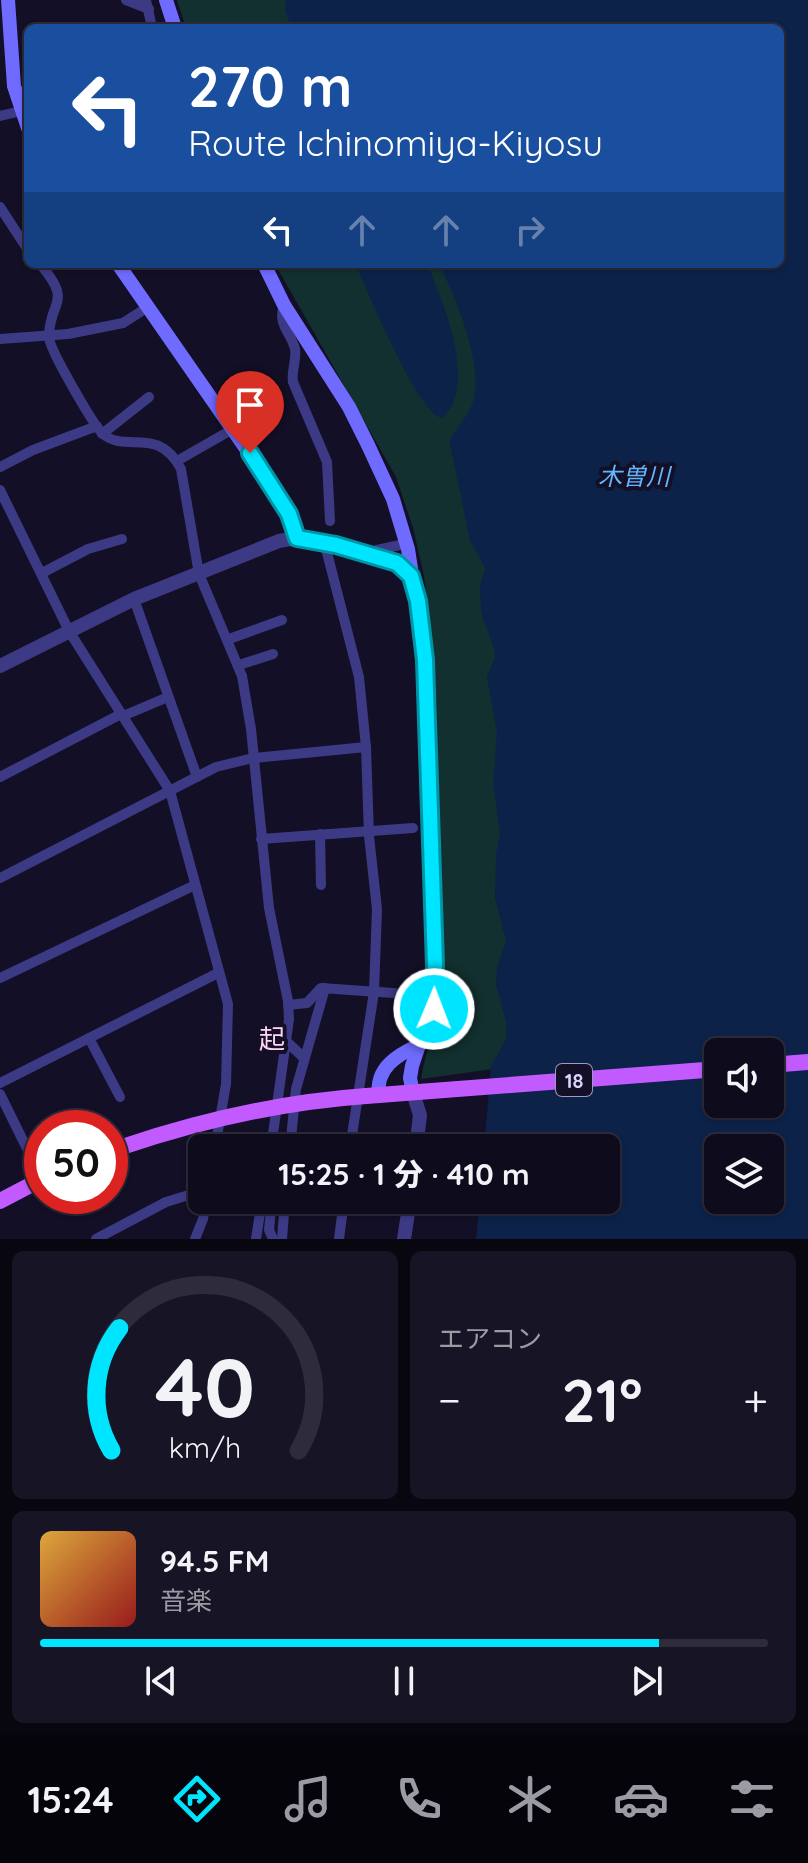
<!DOCTYPE html>
<html lang="ja">
<meta charset="utf-8">
<style>
:root{--surface:#0e0b1c;--page:#171425;--text:#f1f3f6;--muted:#9b9ba3;--line:#2e2b3b;--accent:#00e5ff}
body{margin:0;font-family:Quicksand,"Noto Sans JP",sans-serif;background:var(--page);color:var(--text);height:100vh;display:flex;flex-direction:column;font-size:30px;white-space:nowrap}
*{box-sizing:border-box;margin:0}
p{font-size:26px;color:var(--muted)}
.icon{flex:none;width:44px;height:44px;fill:none;stroke:currentColor;stroke-width:2;stroke-linecap:round;stroke-linejoin:round}
.map{position:relative;height:1239px;overflow:hidden}
.sheet{display:flex;flex-direction:column;gap:12px;padding:12px;background:#08060f;flex:1}
.sheet>*{flex:none}
.banner{position:absolute;left:24px;top:24px;width:760px;height:244px;border-radius:12px;box-shadow:0 2px 6px #0004,0 0 0 2px var(--line);background:#1a4fa0;color:#fff;overflow:hidden}
.buttons{position:absolute;left:704px;top:1038px;display:grid;gap:16px}
.buttons a{display:grid;place-items:center;width:80px;height:80px;border-radius:12px;background:var(--surface);box-shadow:0 2px 6px #0004,0 0 0 2px var(--line);font-size:40px}
.speed{position:absolute;left:24px;top:1110px;display:flex;gap:16px;font-size:40px;font-weight:700;text-align:center}
.speed>*{display:grid;place-content:center;width:104px;height:104px;border-radius:50%;background:var(--surface);box-shadow:0 2px 6px #0004,0 0 0 2px var(--line);line-height:1}
.speed .limit{border:12px solid #d22;background:#fff;color:#111}
.pin{position:absolute;display:grid;place-items:center;width:68px;height:68px;color:#fff;margin:-82px -34px;border-radius:50% 50% 50% 0;rotate:-45deg;box-shadow:0 0 8px #0007}
.pin .icon{rotate:45deg}
.me{position:absolute;width:88px;margin:-44px;rotate:1deg;stroke-linejoin:round;filter:drop-shadow(0 0 6px #0008)}
.turn{display:flex;align-items:center;gap:28px;height:168px;padding:0 32px;font-size:36px}
.turn .icon{width:104px;height:104px;stroke-width:2.5}
.turn b{display:block;font-size:56px;line-height:68px}
.lanes{display:flex;align-items:center;height:76px;padding:0 32px;background:#0003;justify-content:center;gap:40px;direction:ltr}
.lanes .off{opacity:.35}
.big{font-size:60px;font-weight:800;line-height:1.1}
.sheet .tile{flex:1;display:flex;flex-direction:column;justify-content:center;gap:12px;min-width:0;padding:0 28px;border-radius:12px;background:var(--page)}
.sheet .dial{align-items:center;gap:0}
.dial svg{height:208px;overflow:visible;fill:none;stroke:var(--line);stroke-width:7;stroke-linecap:round;text-anchor:middle}
.dial text{fill:var(--text);stroke:none}
.song{display:flex;align-items:center;gap:24px}
.cover{width:96px;height:96px;border-radius:12px;background:linear-gradient(135deg,hsl(40 70% 55%),hsl(0 70% 35%))}
.played{height:8px;border-radius:4px;background:linear-gradient(90deg,var(--accent) 85%,var(--line) 85%)}
.keys{display:flex;justify-content:space-around;direction:ltr}
.heat{display:flex;justify-content:space-between;align-items:center;font-size:44px;direction:ltr}
.sheet .tiles{flex:1;display:grid;gap:12px;grid-template-columns:1fr 1fr}
.tile:last-child{grid-column:span 2}
.trip{position:absolute;left:188px;top:1134px;width:432px;height:80px;border-radius:12px;background:var(--surface);box-shadow:0 2px 6px #0004,0 0 0 2px var(--line);font-weight:800;line-height:80px;text-align:center}
.tabs{display:flex;height:128px;justify-content:space-around;align-items:center;background:#06040b;color:var(--muted)}
.tabs .icon{width:56px;height:56px}
.tabs .current{color:var(--accent)}
.tabs b{font-size:36px;color:var(--text)}
.map>svg:first-child{display:block}
.green{fill:#12302f}
.water{fill:#0c2248;fill-rule:evenodd}
.lines{fill:none;stroke-linecap:round;stroke-linejoin:round}
.minor{stroke:#3d3a85;stroke-width:10}
.tertiary{stroke:#3d3a85;stroke-width:14}
.secondary{stroke:#6f6bff;stroke-width:14}
.primary{stroke:#c25bff;stroke-width:16}
.primary-bridge{stroke:#c25bff;stroke-width:16}
.route-casing{stroke:#0095a6;stroke-width:20}
.route{stroke:#00e5ff;stroke-width:14}
.labels{text-anchor:middle;dominant-baseline:central;stroke-width:8;stroke-linejoin:round;paint-order:stroke}
.shield{fill:#130f26;stroke:#9e99be;stroke-width:2}
.shield-label{font-size:20px;font-weight:bold;fill:#d9d4ff}
.water-label{font-size:24px;font-style:italic;fill:#62b6ff;stroke:#130f26}
.quarter-label{font-size:26px;fill:#ffd6f0;stroke:#130f26}
</style>
<div class="map">
<svg width="808" height="1239" viewBox="0 0 808 1239">
<rect width="100%" height="100%" fill="#130f26"/>
<g class="green">
<polygon points="177,0 289,0 304,28 186,28"/>
<path d="M 275,264 L 454,264 L 472,307 L 494,607 L 511,919 L 507,1038 L 493,1069 L 421,1079 C 425,1052 436,1030 441,1003 L 437,705 L 424,576 L 413,528 L 396,477 Z"/>
</g>
<g class="water">
<path d="M 286,0 L 808,0 L 808,1239 L 476,1239 L 480,1200 L 606,1200 L 606,1148 L 484,1148 L 491,1066 L 506,1039 L 506,1022 L 496,984 L 497,967 L 506,941 L 495,898 L 496,855 L 500,833 L 493,783 L 497,733 L 487,677 L 495,657 L 494,649 L 481,612 L 480,586 L 485,568 L 470,540 L 450,444 L 450,439 C 457,427 469,415 473,402 C 484,364 456,298 439,264 L 780,264 L 780,28 L 365,28 L 361,22 L 358,22 L 353,28 L 292,28 L 285,10 ZM 718,1052 L 770,1052 L 770,1104 L 718,1104 ZM 718,1148 L 770,1148 L 770,1200 L 718,1200 Z"/>
<path d="M 355,264 L 427,264 C 443,301 479,386 442,418 C 417,413 368,291 355,264 Z"/>
</g>
<g class="lines">
<g class="minor">
<polyline points="126,0 149,9"/>
<polyline points="146,0 152,28"/>
<polyline points="0,116 26,110"/>
<polyline points="0,207 28,250"/>
<path d="M 40,264 C 74,304 49,300 49,337 C 49,349 93,424 102,433 C 125,455 157,424 181,469 L 199,574 L 242,676 L 251,729 L 269,908 L 288,1001 L 289,1019 L 271,1148"/>
<path d="M 284,305 C 277,325 291,332 295,349 C 297,360 291,371 293,382 L 327,462 L 330,521"/>
<polyline points="0,339 68,334 123,323 148,307"/>
<polyline points="102,434 149,397"/>
<polyline points="177,461 233,429"/>
<polyline points="0,467 33,450 97,426"/>
<polyline points="0,490 69,631 170,791 228,1004 226,1084 215,1148"/>
<polyline points="325,545 359,677 366,747 369,836 377,909 374,992 350,1148"/>
<polyline points="373,556 377,550 400,545"/>
<polyline points="42,573 88,549 122,539"/>
<polyline points="134,599 197,777"/>
<polyline points="229,639 282,620"/>
<polyline points="239,665 273,654"/>
<polyline points="123,716 168,697"/>
<polyline points="0,777 121,714"/>
<polyline points="320,834 321,885"/>
<polyline points="261,839 413,828"/>
<polyline points="0,878 216,767 253,758 366,747"/>
<polyline points="0,978 195,885"/>
<polyline points="445,994 453,994"/>
<polyline points="288,1005 307,1003 321,988 422,995"/>
<polyline points="89,1038 120,1097"/>
<polyline points="285,1040 304,1058"/>
<polyline points="0,1083 218,973"/>
<polyline points="0,1094 42,1179"/>
<polyline points="290,1148 296,1089 325,988"/>
<polyline points="248,1200 265,1200"/>
<polyline points="272,1200 269,1230 273,1239"/>
<polyline points="96,1239 166,1202 202,1191"/>
<polyline points="195,1239 203,1219 206,1200"/>
<polyline points="256,1239 262,1200"/>
<polyline points="282,1239 285,1200"/>
<polyline points="339,1239 344,1200"/>
</g>
<g class="tertiary">
<polyline points="0,666 134,599 279,541 297,538"/>
<polyline points="413,1093 420,1115 416,1148"/>
<polyline points="404,1239 410,1200"/>
</g>
<g class="secondary">
<polyline points="8,0 14,86 28,128"/>
<polyline points="166,0 175,28"/>
<polyline points="118,264 283,502 295,526 297,538 336,545 397,563 411,576"/>
<polyline points="264,264 284,305 349,407 368,445 393,499 408,549 425,660 435,998 429,1034 419,1045 412,1066 410,1078 413,1093"/>
<path d="M 379,1096 C 375,1068 397,1055 419,1045"/>
</g>
<g class="primary">
<polyline points="770,1065 808,1062"/>
<polyline points="366,1096 718,1069"/>
<polyline points="0,1201 42,1179"/>
</g>
<path class="primary-bridge" d="M 122,1147 C 202,1120 282,1102 366,1096"/>
</g>
<g class="lines">
<defs>
<polyline id="route" points="250,453 289,514 297,538 336,545 397,563 411,576 418,601 425,660 435,965 434,1009"/>
</defs>
<use href="#route" class="route-casing"/>
<use href="#route" class="route"/>
</g>
<g class="labels">
<rect class="shield" x="556" y="1064" width="36" height="32" rx="6"/>
<g class="shield-label">
<text x="574" y="1080">18</text>
</g>
<g class="water-label">
<text x="634" y="476">木曽川</text>
</g>
<g class="quarter-label">
<text x="272" y="1038">起</text>
</g>
</g>
</svg>
<div class="buttons">
<a><svg class="icon" aria-label="sound" viewBox="0 0 24 24"><path d="M4 9h4l5-4v14l-5-4H4zM17 9q2 3 0 6"/></svg></a>
<a><svg class="icon" aria-label="layers" viewBox="0 0 24 24"><path d="M12 4l9 5-9 5-9-5zM3 14l9 5 9-5"/></svg></a>
</div>
<div class="speed"><div class="limit">50</div></div>
<div class="pin" style="left:250px;top:453px;background:#d93025"><svg class="icon" aria-label="arrive" viewBox="0 0 24 24"><path d="M6 21V4h12l-3 4 3 4H6"/></svg></div>
<svg class="me" style="left:434px;top:1009px" viewBox="-20 -20 40 40"><circle r="17" fill="#00e5ff" stroke="#fff" stroke-width="3"/><path d="M0-11L8 9 0 5-8 9z" fill="#fff"/></svg>
<div class="trip">15:25 · 1 分 · 410 m</div>
<div class="banner">
<div class="turn"><svg class="icon" aria-label="left" viewBox="0 0 24 24"><path d="M17 20v-9H6M10 6l-5 5 5 5"/></svg><div><b>270 m</b>Route Ichinomiya-Kiyosu</div></div>
<div class="lanes"><svg class="icon" aria-label="left" viewBox="0 0 24 24"><path d="M17 20v-9H6M10 6l-5 5 5 5"/></svg><svg class="icon off" aria-label="ahead" viewBox="0 0 24 24"><path d="M12 20V5M6 11l6-6 6 6"/></svg><svg class="icon off" aria-label="ahead" viewBox="0 0 24 24"><path d="M12 20V5M6 11l6-6 6 6"/></svg><svg class="icon off" aria-label="right" viewBox="0 0 24 24"><path d="M7 20v-9h11M14 6l5 5-5 5"/></svg></div>
</div>
</div>
<section class="sheet">
<div class="tiles">
<div class="tile dial"><svg viewBox="0 0 100 80">
<path d="M14 69A42 42 0 1 1 86 69"/>
<path d="M14 69A42 42 0 0 1 17 22" stroke="#00e5ff"/>
<text x="50" y="56" font-size="32" font-weight="700">40</text>
<text x="50" y="72" font-size="11">km/h</text>
</svg></div>
<div class="tile"><p>エアコン</p>
<div class="heat"><a>−</a><b class="big">21°</b><a>+</a></div>
</div>
<div class="tile">
<div class="song"><i class="cover"></i><div><b>94.5 FM</b><p>音楽</p></div></div>
<div class="played"></div>
<div class="keys"><svg class="icon" aria-label="previous" viewBox="0 0 24 24"><path d="M18 5L8 12l10 7zM5 5v14"/></svg><svg class="icon" aria-label="pause" viewBox="0 0 24 24"><path d="M8 5v14M16 5v14"/></svg><svg class="icon" aria-label="next" viewBox="0 0 24 24"><path d="M6 5l10 7-10 7zM19 5v14"/></svg></div>
</div>
</div>
</section>
<nav class="tabs">
<b>15:24</b>
<svg class="icon current" aria-label="directions" viewBox="0 0 24 24"><path d="M12 3l9 9-9 9-9-9zM9 14v-3h6M13 9l2 2-2 2"/></svg>
<svg class="icon" aria-label="music" viewBox="0 0 24 24"><path d="M9 18V5l10-2v13"/><circle cx="6" cy="18" r="3"/><circle cx="16" cy="16" r="3"/></svg>
<svg class="icon" aria-label="phone" viewBox="0 0 24 24"><path d="M5 4h4l2 5-3 2q2 4 5 5l2-3 5 2v4C11 20 4 13 5 4z"/></svg>
<svg class="icon" aria-label="climate" viewBox="0 0 24 24"><path d="M12 3v18M4 7l16 10M4 17L20 7"/></svg>
<svg class="icon" aria-label="car" viewBox="0 0 24 24"><path d="M5 17H2v-5l4-1 3-4h7l3 4 3 1v5h-3M9 17h6M6 11h13"/><circle cx="7" cy="17" r="2"/><circle cx="17" cy="17" r="2"/></svg>
<svg class="icon" aria-label="filters" viewBox="0 0 24 24"><path d="M4 7h16M4 17h16"/><circle cx="9" cy="7" r="2"/><circle cx="15" cy="17" r="2"/></svg>
</nav>
